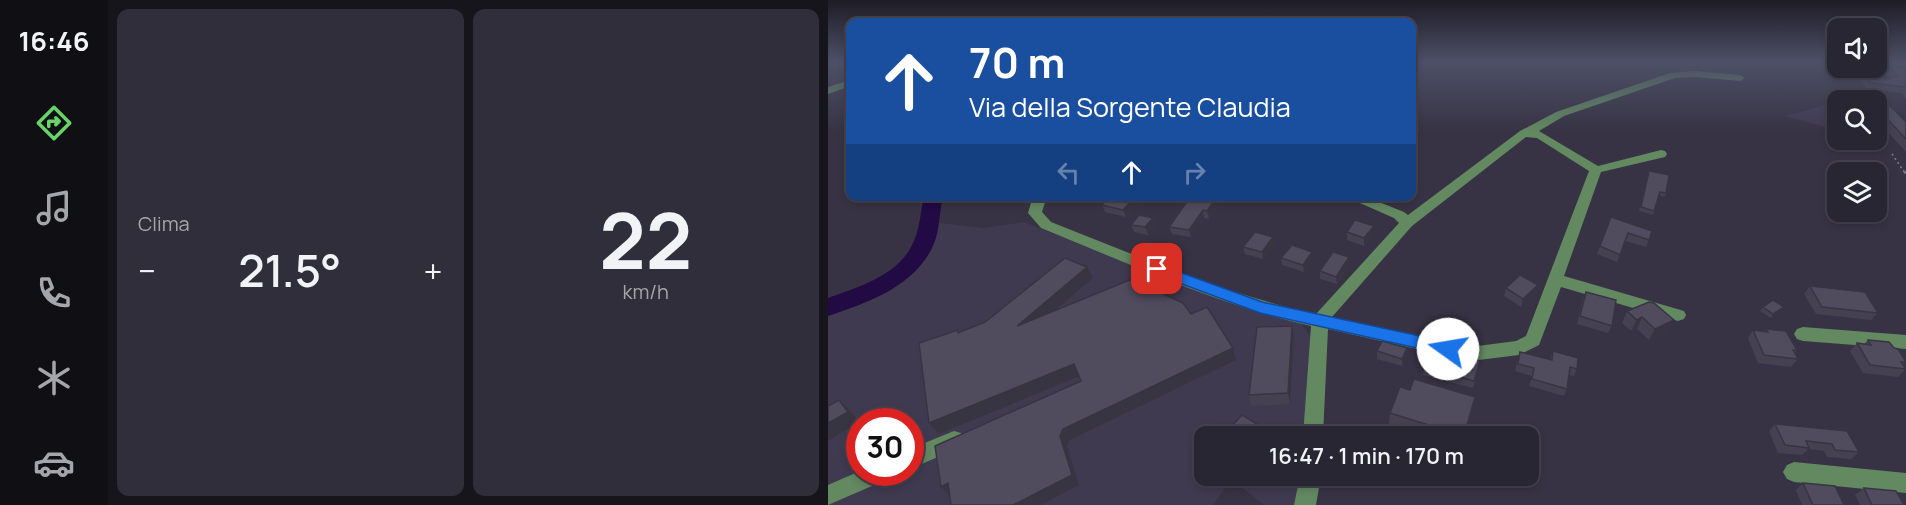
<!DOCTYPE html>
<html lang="it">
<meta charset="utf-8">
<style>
:root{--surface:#292633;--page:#312e3b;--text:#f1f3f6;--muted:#a5a5ac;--line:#45434e;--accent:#66d466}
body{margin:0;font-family:Manrope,sans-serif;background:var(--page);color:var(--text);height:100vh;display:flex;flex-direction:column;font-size:22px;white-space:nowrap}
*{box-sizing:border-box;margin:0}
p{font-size:20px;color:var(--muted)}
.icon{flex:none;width:33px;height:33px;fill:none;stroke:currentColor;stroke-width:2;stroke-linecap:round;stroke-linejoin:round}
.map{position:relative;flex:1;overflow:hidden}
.panel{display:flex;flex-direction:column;gap:9px;padding:9px;background:#17151c;width:720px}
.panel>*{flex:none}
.guide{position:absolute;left:18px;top:18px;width:570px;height:183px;border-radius:12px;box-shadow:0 3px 9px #0003,0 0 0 2px var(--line);background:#1a4fa0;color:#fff;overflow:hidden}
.buttons{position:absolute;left:999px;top:18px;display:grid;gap:12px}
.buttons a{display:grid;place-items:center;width:60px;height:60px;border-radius:12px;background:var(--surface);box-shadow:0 3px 9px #0003,0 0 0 2px var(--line);font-size:30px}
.speed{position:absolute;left:18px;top:408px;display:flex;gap:12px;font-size:30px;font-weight:700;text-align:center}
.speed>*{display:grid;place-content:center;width:78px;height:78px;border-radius:50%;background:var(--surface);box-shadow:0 3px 9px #0003,0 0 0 2px var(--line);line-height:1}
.speed .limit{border:9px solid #d22;background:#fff;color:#111}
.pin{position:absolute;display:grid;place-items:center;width:51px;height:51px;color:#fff;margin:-26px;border-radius:12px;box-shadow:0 3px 9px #0006}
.me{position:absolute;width:66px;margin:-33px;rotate:283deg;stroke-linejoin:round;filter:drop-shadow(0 0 4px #0008)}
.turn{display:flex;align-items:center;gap:21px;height:126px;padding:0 24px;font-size:27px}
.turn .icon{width:78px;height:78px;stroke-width:2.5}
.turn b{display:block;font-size:42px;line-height:51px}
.lanes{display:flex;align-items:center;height:57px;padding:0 24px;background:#0003;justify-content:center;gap:30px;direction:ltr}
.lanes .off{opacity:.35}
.big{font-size:45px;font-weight:600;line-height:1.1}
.panel .tile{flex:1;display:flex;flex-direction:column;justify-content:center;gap:9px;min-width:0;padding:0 21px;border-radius:12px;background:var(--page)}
.panel .dial{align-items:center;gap:0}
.dial b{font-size:78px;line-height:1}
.heat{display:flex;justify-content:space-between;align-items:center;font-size:33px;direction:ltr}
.panel .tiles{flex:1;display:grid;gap:9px;grid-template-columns:repeat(2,1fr)}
.trip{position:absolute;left:366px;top:426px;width:345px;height:60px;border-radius:12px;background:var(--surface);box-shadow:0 3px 9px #0003,0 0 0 2px var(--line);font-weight:600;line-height:60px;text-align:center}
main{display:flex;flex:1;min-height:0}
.tab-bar{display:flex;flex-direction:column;width:108px;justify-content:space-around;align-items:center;background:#100f14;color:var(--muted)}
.tab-bar .icon{width:42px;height:42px}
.tab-bar .on{color:var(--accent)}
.tab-bar b{font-size:27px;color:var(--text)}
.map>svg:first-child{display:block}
.built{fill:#403a51;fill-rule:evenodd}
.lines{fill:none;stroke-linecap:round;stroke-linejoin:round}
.river{fill:#220a44;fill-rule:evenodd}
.path-far1{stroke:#807c8a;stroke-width:1.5;stroke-dasharray:2 3;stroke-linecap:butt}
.path{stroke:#807c8a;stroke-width:2;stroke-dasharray:3 4.5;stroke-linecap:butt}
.minor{fill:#638961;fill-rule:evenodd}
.wall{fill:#454151}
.shaded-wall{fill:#383542}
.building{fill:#504c5e;stroke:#383542;stroke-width:1.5}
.route{fill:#1a73e8;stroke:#114b97;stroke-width:1.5}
</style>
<main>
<nav class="tab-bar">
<b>16:46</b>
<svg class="icon on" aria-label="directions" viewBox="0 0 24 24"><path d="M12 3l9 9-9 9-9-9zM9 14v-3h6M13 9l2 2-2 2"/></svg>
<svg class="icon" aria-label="music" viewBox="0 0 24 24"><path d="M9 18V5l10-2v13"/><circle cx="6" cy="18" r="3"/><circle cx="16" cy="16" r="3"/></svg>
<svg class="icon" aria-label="phone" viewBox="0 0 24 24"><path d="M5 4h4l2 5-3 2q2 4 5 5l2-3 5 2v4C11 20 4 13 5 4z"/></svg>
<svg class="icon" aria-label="climate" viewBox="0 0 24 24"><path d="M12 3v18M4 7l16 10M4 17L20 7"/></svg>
<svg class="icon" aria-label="car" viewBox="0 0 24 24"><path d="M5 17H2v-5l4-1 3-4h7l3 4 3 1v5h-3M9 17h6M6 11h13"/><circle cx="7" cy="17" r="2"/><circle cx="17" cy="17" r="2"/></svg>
</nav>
<section class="panel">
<div class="tiles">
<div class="tile"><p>Clima</p>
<div class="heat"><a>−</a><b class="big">21.5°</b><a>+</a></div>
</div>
<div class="tile dial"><b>22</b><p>km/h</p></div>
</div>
</section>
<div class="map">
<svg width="1078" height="505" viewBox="0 0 1078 505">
<rect width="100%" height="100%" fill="#373344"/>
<g class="built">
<polygon points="1009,102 1009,130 957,116"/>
<path d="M 103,222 L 156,228 L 196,222 L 400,303 L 472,322 L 485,340 L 479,436 L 376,436 L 376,476 L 477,476 L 473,505 L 436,505 L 403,479 L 385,505 L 0,505 L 0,310 L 53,288 L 78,271 L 97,252 ZM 32,422 L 82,422 L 82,472 L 32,472 Z"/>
</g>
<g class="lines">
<path class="river" d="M 96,196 L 115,196 C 111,213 112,231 105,246 C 86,287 39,303 0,316 L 0,298 C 28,288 68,276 83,247 C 92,232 92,213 96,196 Z"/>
<polyline class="path-far1" points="1064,154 1077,173"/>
<polyline class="path" points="1076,171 1078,174"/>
<g class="minor">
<polygon points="1048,62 1078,63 1078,69 1048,66"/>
<path d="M 868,71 L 912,75 L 917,78 L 912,81 L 868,77 L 847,78 L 736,116 L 711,131 L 770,166 L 833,150 L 837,151 L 839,154 L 837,157 L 773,172 L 736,276 L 856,311 L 858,315 L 856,319 L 850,321 L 733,287 L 711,345 L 691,355 L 642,361 L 500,329 L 495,436 L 475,436 L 483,326 C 390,305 302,264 213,228 L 200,213 L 205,196 L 219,196 L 214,212 L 223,222 C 310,256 396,294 488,314 L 571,223 L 566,218 L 516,196 L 536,196 L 576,212 L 580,215 L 692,131 L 728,112 L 842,73 ZM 698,137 L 709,138 L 761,171 L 698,336 L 688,341 L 642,347 L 504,317 L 584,226 Z"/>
<polygon points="22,80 22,86 0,94 0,87"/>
<polygon points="975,327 1078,335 1078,349 975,341 969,339 966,334 969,329"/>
<polygon points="126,431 133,433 136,440 133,447 82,469 82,449"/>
<polygon points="966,462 1078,473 1078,493 966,482 959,479 955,472 959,465"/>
<polygon points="32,471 63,472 60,479 0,505 0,485"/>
<polygon points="472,476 493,476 488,505 466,505"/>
</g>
</g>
<g class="wall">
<polygon points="998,62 1010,62 1045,68 1058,80 1061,79 1056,72 1060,65 1078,67 1078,99 1074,93 1039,89 1030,77 1007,75 997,64"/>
<polygon points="1047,91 1078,122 1078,152 1048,119 1048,100 1038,100"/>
<polygon points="584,110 591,126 590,133 584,133"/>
<polygon points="821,171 838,193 836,197 831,195 825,215 811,211"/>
<polygon points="363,196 389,207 381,219 376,218 363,237 344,234 341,227"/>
<polygon points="306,198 309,206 298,217 277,212 274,205"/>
<polygon points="783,217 821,240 818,247 797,241 789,262 769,254"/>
<polygon points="325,218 327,226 320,235 306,232 303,225"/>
<polygon points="546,226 546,234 536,246 519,240 519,232"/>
<polygon points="445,237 447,244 435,259 417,254 415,247"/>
<polygon points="484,252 485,259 476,272 454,265 453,258"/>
<polygon points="521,257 521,265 509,284 492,279 492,271"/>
<polygon points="982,286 1050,313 1043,320 988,314 976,294"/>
<polygon points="678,288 708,293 693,307 676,296"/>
<polygon points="758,292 784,326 780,333 749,324 755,299"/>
<polygon points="826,303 840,332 821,340 809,329 803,331 794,323 799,311"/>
<polygon points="935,307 956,307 953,311 943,318 932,311"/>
<polygon points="464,326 466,338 462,404 423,406 421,395"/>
<polygon points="938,329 969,350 967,353 970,359 963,367 930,363 920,338 925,330 936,332"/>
<polygon points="1040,340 1066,348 1078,362 1075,365 1078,369 1070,377 1035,373 1022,351 1029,343 1036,344"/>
<polygon points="579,348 578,355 574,366 549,359 549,351"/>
<polygon points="725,351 749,369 746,376 741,375 739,389 736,396 701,386 704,376 687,371 692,352 722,360"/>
<polygon points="652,361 645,388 595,375 596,367"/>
<polygon points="582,390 647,397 637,436 601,436 561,424 562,413"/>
<polygon points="947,424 1031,452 1023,459 999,457 996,451 980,449 974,455 950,453 941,431"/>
<polygon points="419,476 442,476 433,486"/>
<polygon points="975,483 1016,505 974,505 968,490"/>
<polygon points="1036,488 1076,505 1032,505 1027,495"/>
</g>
<g class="shaded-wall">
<polygon points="306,198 309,206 298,217 295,210"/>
<polygon points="387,199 389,207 381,219 379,211"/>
<polygon points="375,210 376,218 363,237 361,230"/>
<polygon points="325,218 327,226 320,235 317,227"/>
<polygon points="546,226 546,234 536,246 536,238"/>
<polygon points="445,237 447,244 435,259 434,252"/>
<polygon points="484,252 485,259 476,272 475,265"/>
<polygon points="521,257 521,265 509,284 508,277"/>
<polygon points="259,267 265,278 196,337 189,326"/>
<polygon points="710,285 708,293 693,307 695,299"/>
<polygon points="956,307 953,311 943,318 945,314"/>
<polygon points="814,317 809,329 803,331 809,320"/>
<polygon points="846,320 840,332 821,340 827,329"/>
<polygon points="464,326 466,338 462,404 460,393"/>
<polygon points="405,348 408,360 242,440 239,446 251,485 213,505 185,505 235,429"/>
<polygon points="579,348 578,355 574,366 574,359"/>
<polygon points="246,364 252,376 111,434 101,423"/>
<polygon points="11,400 22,410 31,422 0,441 0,423"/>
<polygon points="438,476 442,476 433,486 432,482"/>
<polygon points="120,483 123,497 113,487"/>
</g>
<g class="building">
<polygon points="1004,62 1010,62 1010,67"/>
<polygon points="1060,65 1078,67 1078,87 1043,83 1034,70 1010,68 1045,68 1058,80 1069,76"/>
<polygon points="1047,91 1078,122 1078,139 1048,107 1050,107 1048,105 1048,100 1044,100 1041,97"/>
<polygon points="584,110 586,110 591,126 584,126"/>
<polygon points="821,171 841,175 838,193 832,192 826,211 813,207"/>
<polygon points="282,196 297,196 306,198 295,210 274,205"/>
<polygon points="363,196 387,199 379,211 375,210 361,230 341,227"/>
<polygon points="311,215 325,218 317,227 303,225"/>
<polygon points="783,217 824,231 821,240 800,233 792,255 772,246"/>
<polygon points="527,220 546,226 536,238 519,232"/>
<polygon points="427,232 445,237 434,252 415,247"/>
<polygon points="464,245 484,252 475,265 453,258"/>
<polygon points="505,252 521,257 508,277 492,271"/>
<polygon points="237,258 259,267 189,326 304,279 355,303 363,314 379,307 405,348 235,429 232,436 244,475 185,505 123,505 120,483 113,487 107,446 253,381 246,364 101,423 91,343 130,330 130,333 157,322"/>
<polygon points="692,275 710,285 695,299 678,288"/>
<polygon points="982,286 1037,292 1050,313 994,307"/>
<polygon points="758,292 788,300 784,326 752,316"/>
<polygon points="945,300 956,307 945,314 935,307"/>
<polygon points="821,302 826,303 846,320 827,329 814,317 809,320 799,311"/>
<polygon points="464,326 460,393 421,395 429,327"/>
<polygon points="938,329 958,331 969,350 965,350 970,359 936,355 925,330 940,332"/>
<polygon points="1040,340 1061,342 1066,348 1070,349 1078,362 1073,362 1078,369 1042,365 1029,343 1043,345"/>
<polygon points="554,341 579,348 574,359 549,351"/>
<polygon points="603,347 652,361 646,381 596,367"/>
<polygon points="725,351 750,358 749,369 742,367 739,389 704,379 706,368 690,364 692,352 724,360"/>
<polygon points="586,379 647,397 636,436 562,413 572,387 582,390"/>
<polygon points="11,400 20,412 0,423 0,406"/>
<polygon points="414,415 449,436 402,436 397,433"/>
<polygon points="947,424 1019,431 1031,452 1007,450 1004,444 978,441 981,448 957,445"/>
<polygon points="423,476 438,476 432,482"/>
<polygon points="975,483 1007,486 1016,505 985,505"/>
<polygon points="1036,488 1068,491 1076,505 1044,505"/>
</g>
<linearGradient id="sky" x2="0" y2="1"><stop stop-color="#1e1c25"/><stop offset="0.47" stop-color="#4d5067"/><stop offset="1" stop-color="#4d5067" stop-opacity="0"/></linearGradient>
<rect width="1078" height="132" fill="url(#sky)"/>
<polygon class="route" points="329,264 434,302 620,342 626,344 628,349 626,353 620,355 432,313 324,273 322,269 324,266"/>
</svg>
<div class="buttons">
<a><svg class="icon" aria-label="sound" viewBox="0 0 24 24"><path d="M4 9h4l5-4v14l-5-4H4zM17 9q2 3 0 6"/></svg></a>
<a><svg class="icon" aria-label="search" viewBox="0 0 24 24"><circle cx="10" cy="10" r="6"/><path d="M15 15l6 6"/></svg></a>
<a><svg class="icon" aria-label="layers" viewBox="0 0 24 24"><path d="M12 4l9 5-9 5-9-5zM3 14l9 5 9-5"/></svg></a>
</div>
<div class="speed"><div class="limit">30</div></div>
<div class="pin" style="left:329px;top:269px;background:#d93025"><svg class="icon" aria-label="arrive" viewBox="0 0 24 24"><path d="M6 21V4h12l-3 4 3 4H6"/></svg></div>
<svg class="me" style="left:620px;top:349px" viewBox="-20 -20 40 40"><circle r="19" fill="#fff"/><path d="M0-13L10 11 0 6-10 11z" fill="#1a73e8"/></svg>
<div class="trip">16:47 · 1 min · 170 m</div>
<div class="guide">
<div class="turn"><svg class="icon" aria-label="ahead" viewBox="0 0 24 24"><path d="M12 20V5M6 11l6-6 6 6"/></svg><div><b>70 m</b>Via della Sorgente Claudia</div></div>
<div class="lanes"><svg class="icon off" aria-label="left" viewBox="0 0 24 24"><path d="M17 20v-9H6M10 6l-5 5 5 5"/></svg><svg class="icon" aria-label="ahead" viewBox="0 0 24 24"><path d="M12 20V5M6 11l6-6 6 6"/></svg><svg class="icon off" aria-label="right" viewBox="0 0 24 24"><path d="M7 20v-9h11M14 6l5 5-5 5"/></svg></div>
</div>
</div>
</main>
